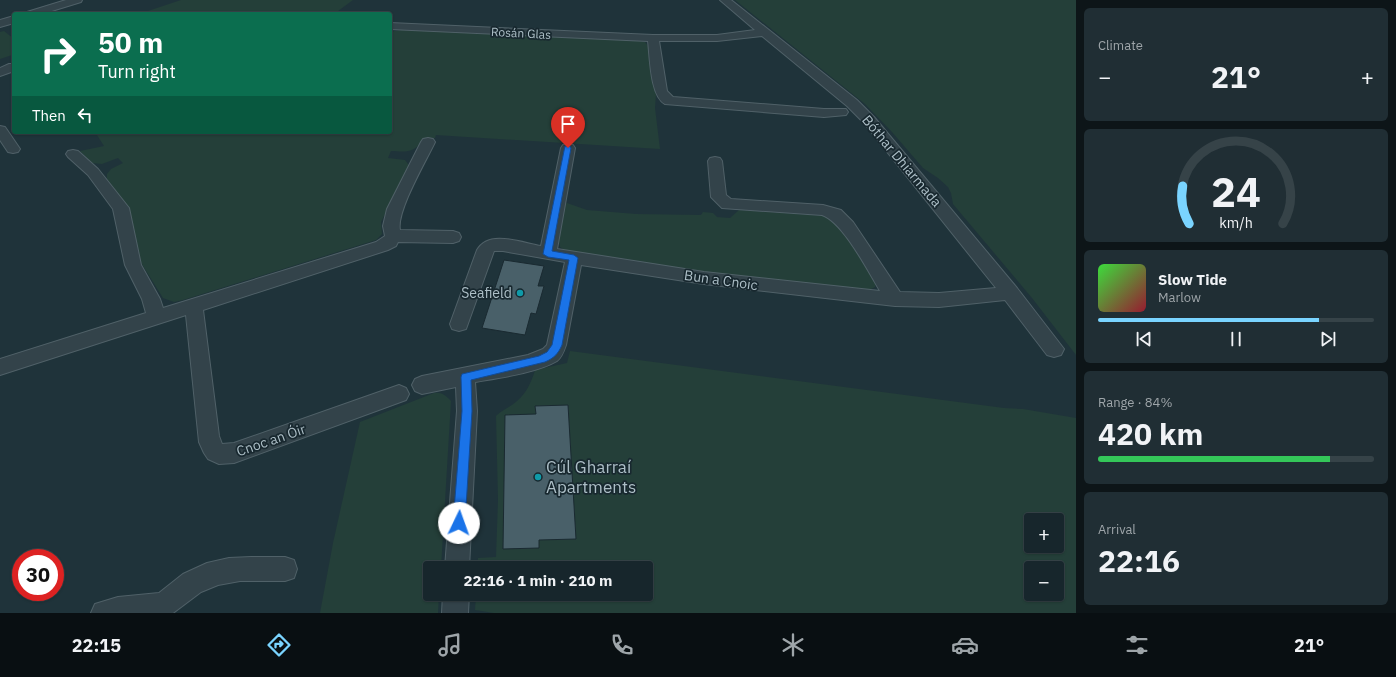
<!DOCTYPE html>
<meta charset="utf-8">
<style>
:root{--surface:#17262c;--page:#202e34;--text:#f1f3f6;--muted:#9ea5a9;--line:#364348;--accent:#7ad4ff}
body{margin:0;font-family:"IBM Plex Sans",sans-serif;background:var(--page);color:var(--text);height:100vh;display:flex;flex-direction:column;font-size:15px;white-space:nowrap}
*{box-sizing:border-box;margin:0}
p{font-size:13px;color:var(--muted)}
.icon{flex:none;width:22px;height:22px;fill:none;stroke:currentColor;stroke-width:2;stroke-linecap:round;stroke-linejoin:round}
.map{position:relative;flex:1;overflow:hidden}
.sheet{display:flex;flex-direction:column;gap:8px;padding:8px;background:#0d1518;width:320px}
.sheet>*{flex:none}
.guide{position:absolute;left:12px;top:12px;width:380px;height:122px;border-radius:4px;box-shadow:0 1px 3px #0004,0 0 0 1px var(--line);background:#0b6e4f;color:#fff;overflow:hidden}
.buttons{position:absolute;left:1024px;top:513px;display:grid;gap:8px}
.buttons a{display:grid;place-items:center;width:40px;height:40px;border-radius:4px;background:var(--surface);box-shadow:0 1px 3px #0004,0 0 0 1px var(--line);font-size:20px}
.speed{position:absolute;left:12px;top:549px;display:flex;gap:8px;font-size:20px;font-weight:700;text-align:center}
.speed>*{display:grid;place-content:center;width:52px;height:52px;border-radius:50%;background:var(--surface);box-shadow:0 1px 3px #0004,0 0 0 1px var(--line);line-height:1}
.speed .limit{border:6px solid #d22;background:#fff;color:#111}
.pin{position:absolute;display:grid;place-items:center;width:34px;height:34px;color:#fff;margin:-41px -17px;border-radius:50% 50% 50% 0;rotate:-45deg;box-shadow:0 0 4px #0007}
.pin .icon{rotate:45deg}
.me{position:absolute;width:44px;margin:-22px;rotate:3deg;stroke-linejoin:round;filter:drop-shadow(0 0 3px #0008)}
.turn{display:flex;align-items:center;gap:14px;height:84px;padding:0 20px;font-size:18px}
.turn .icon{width:52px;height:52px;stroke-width:2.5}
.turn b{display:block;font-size:28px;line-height:34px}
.then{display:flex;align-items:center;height:38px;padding:0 20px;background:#0003;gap:8px;font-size:15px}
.big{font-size:30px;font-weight:700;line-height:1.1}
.sheet .widget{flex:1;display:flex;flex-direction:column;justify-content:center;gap:6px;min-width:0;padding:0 14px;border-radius:6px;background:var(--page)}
.sheet .dial{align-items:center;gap:0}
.dial svg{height:104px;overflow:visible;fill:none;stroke:var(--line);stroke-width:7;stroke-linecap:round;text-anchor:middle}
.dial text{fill:var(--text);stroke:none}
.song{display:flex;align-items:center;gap:12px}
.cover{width:48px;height:48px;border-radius:6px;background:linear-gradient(135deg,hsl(120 70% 55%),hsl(350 70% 35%))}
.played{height:4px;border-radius:2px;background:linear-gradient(90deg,var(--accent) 80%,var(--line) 80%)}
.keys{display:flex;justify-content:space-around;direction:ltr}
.heat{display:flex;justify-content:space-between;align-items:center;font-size:22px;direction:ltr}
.charge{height:6px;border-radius:3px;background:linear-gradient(90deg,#34c759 84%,var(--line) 0)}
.trip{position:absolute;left:423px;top:561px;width:230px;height:40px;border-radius:4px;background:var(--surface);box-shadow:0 1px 3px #0004,0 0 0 1px var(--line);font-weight:700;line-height:40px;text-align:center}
.tabs{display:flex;height:64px;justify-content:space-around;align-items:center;background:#090f12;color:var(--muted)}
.tabs .icon{width:28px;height:28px}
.tabs .selected{color:var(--accent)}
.tabs b{font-size:18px;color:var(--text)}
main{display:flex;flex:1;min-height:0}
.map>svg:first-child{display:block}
.green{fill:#243f39;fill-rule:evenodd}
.building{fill:#496069;stroke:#1a2a31}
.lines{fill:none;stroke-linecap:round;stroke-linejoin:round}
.street-casing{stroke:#506168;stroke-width:2}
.street{fill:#33434a;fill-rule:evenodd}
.route{fill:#1a73e8;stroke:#114b97}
.culture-dot{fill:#0f9aa8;stroke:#18282f;stroke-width:1.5}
.labels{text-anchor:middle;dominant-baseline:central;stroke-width:3.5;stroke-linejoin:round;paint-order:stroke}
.far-street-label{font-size:12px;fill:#adbfc7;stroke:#18282f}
.street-label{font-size:14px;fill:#adbfc7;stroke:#18282f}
.poi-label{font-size:14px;fill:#adbfc7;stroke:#18282f;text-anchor:end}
.near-poi-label{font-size:17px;fill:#adbfc7;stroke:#18282f;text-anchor:start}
</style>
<main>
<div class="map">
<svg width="1076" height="613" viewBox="0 0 1076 613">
<rect width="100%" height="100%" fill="#1f333a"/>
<g class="green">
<polygon points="181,0 353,0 334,14 139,14"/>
<polygon points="735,0 1076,0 1076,355 1032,298 953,204 951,193 948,187 938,178 923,168 892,132 865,104"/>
<path d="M 402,30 L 634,40 L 645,42 L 648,46 L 656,94 L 655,108 L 660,149 L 436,135 L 435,138 L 424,138 C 415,153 407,152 391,151 L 388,158 L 405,160 L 408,164 L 408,168 L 381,222 L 382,234 L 376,240 L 183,300 L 174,302 L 163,298 L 143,266 L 138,256 L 126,205 L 107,179 L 107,174 L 111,169 L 123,163 L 118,158 L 102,164 L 92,163 L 80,151 L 104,146 L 95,132 L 390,132 L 390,34 L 394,31 Z"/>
<polygon points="4,31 14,39 14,57 12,55 0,59 0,32"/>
<polygon points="567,203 587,210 636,214 701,215 703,212 713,213 717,217 730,218 739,210 824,216 841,227 876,281 875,287 869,290 701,272 620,258 566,251 560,247 558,237 562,205"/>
<path d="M 570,351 L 1004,408 L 1023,409 L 1076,418 L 1076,613 L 494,613 L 475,610 L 476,594 L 646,594 L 646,568 L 477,568 L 478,558 L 496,557 L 498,500 L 496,416 C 501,411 506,409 512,405 C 525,396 531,384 535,370 L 567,363 ZM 1031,520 L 1057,520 L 1057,546 L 1031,546 ZM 1031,568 L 1057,568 L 1057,594 L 1031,594 Z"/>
<path d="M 434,393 C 442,392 445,395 451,401 L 441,568 L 430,568 L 430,594 L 439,594 L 438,613 L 320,613 L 333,543 L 360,422 Z"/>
</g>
<g class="building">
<polygon points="504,260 544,266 538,286 544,286 536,314 531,313 525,335 482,328"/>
<polygon points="568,405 576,539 539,540 539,548 503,549 505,415 536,414 535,406"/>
</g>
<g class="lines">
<defs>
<g id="street">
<polygon points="66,0 82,0 81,2 42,14 26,14 27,12"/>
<path d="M 720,0 L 731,0 L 857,100 L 874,117 L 1017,288 L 1064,349 L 1061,355 L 1054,357 L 1047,355 L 1005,300 L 939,307 L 895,306 L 704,284 L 581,265 L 566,345 C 564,351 562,357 557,361 C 537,373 498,378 475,382 L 477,411 L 469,568 L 445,568 L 457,411 L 456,387 L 422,394 L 415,391 L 412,385 L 415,379 L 422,376 L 528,355 L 543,349 L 547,345 L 565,262 L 503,251 L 494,251 L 466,329 L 459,331 L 452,329 L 450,324 L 477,250 C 489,229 522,243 541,246 L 561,148 L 563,145 L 568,144 L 573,145 L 575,148 L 557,249 L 704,272 L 880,291 C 868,271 843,222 822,215 L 722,208 L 711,197 L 708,161 L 710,158 L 715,157 L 720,158 L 722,161 L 726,195 L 731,199 L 823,205 L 841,210 L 853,222 L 900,292 L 939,293 L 996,288 L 864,123 L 847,106 L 762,36 L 717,41 L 659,41 L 667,91 L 673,97 L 824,109 L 846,109 L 848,112 L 846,115 L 824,117 L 665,104 C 650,96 650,57 648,41 L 390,29 L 390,23 L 653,35 L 717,35 L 755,30 Z"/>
<polygon points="14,16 14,23 0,27 0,20"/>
<polygon points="9,64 14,64 14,71 0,76 0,68"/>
<polygon points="0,126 5,127 18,146 20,149 18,152 13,153 8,152 0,140"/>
<path d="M 428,138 L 433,139 L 435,142 C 426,161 396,212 400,230 L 453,231 L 459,233 L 461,237 L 459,241 L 453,243 L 398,242 L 396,246 L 388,250 L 203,310 L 219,436 L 222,444 L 234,443 L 399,385 L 406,388 L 409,394 L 406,400 L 234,463 L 219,464 L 208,459 L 204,453 L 199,442 L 186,315 L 0,375 L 0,359 L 146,313 L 142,299 L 125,265 L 113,209 L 88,175 L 68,157 L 66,154 L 68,151 L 73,150 L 78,151 L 98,169 L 129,208 L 141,265 L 160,299 L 163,308 L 376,242 L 385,236 L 383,226 L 387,209 L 421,142 L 423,139 Z"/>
<polygon points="251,557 285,557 294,560 297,569 294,578 285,581 240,581 218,585 201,592 173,613 91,613 95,604 118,597 159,593 183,574 207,563 229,558"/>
<polygon points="443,594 469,594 468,613 442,613"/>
</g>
</defs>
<use href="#street" class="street-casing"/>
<use href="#street" class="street"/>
</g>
<path class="route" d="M 565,146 L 570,146 L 571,148 L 552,251 L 574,255 L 578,258 L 562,345 C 558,354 554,358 545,362 L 471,380 L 472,411 L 465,523 L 463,528 L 459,529 L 455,528 L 453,523 L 462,411 L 461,377 L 462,374 L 539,356 L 547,352 L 552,345 L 569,260 L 548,257 L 543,254 Z"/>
<g class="culture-dot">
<circle cx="520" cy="293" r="4"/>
<circle cx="538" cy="477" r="4"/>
</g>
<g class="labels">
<g class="far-street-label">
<text transform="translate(521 33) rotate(3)">Rosán Glas</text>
</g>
<g class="street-label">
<text transform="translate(902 161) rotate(50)">Bóthar Dhiarmada</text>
<text transform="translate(721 280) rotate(8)">Bun a Cnoic</text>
<text transform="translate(271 440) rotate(-19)">Cnoc an Óir</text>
</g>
<g class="poi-label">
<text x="512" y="293">Seafield</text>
</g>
<g class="near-poi-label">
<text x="546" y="467">Cúl Gharraí<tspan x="546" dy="20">Apartments</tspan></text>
</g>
</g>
</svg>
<div class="buttons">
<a>+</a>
<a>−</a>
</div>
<div class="speed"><div class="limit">30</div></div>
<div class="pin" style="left:568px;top:148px;background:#d93025"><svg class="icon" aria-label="arrive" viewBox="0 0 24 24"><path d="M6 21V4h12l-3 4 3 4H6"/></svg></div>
<svg class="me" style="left:459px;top:523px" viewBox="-20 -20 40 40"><circle r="19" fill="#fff"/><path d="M0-13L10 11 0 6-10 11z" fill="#1a73e8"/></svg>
<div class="trip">22:16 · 1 min · 210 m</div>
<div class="guide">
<div class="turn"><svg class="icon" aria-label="right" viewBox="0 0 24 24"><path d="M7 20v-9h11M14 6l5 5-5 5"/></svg><div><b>50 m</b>Turn right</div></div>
<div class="then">Then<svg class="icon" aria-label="left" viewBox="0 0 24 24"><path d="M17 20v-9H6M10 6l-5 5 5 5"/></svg></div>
</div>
</div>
<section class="sheet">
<div class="widget"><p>Climate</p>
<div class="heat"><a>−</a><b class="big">21°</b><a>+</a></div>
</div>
<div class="widget dial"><svg viewBox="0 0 100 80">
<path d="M14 69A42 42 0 1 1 86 69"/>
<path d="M14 69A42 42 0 0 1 9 40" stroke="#7ad4ff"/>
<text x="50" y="56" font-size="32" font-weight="700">24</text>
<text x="50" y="72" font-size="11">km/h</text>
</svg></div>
<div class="widget">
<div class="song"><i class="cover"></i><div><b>Slow Tide</b><p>Marlow</p></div></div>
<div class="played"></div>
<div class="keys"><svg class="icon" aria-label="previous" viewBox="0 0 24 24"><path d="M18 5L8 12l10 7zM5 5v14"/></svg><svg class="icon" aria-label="pause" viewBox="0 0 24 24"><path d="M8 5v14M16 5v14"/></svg><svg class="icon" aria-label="next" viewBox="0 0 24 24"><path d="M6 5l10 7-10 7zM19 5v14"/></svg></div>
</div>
<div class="widget"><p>Range · 84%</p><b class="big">420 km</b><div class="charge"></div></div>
<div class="widget"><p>Arrival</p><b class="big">22:16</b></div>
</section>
</main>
<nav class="tabs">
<b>22:15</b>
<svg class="icon selected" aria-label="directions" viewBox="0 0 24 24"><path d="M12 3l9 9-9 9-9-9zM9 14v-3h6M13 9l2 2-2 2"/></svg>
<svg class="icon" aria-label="music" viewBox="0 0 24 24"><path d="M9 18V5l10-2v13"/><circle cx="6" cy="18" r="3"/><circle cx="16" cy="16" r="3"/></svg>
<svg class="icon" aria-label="phone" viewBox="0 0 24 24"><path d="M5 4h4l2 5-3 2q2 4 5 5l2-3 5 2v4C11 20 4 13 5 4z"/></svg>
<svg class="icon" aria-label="climate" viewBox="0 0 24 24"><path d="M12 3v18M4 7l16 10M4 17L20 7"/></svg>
<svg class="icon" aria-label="car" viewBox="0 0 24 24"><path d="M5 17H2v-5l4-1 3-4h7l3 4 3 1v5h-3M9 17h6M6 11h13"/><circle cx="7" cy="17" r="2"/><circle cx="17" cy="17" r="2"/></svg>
<svg class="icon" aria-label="filters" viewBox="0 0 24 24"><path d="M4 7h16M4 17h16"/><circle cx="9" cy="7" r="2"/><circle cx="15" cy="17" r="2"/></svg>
<b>21°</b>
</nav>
